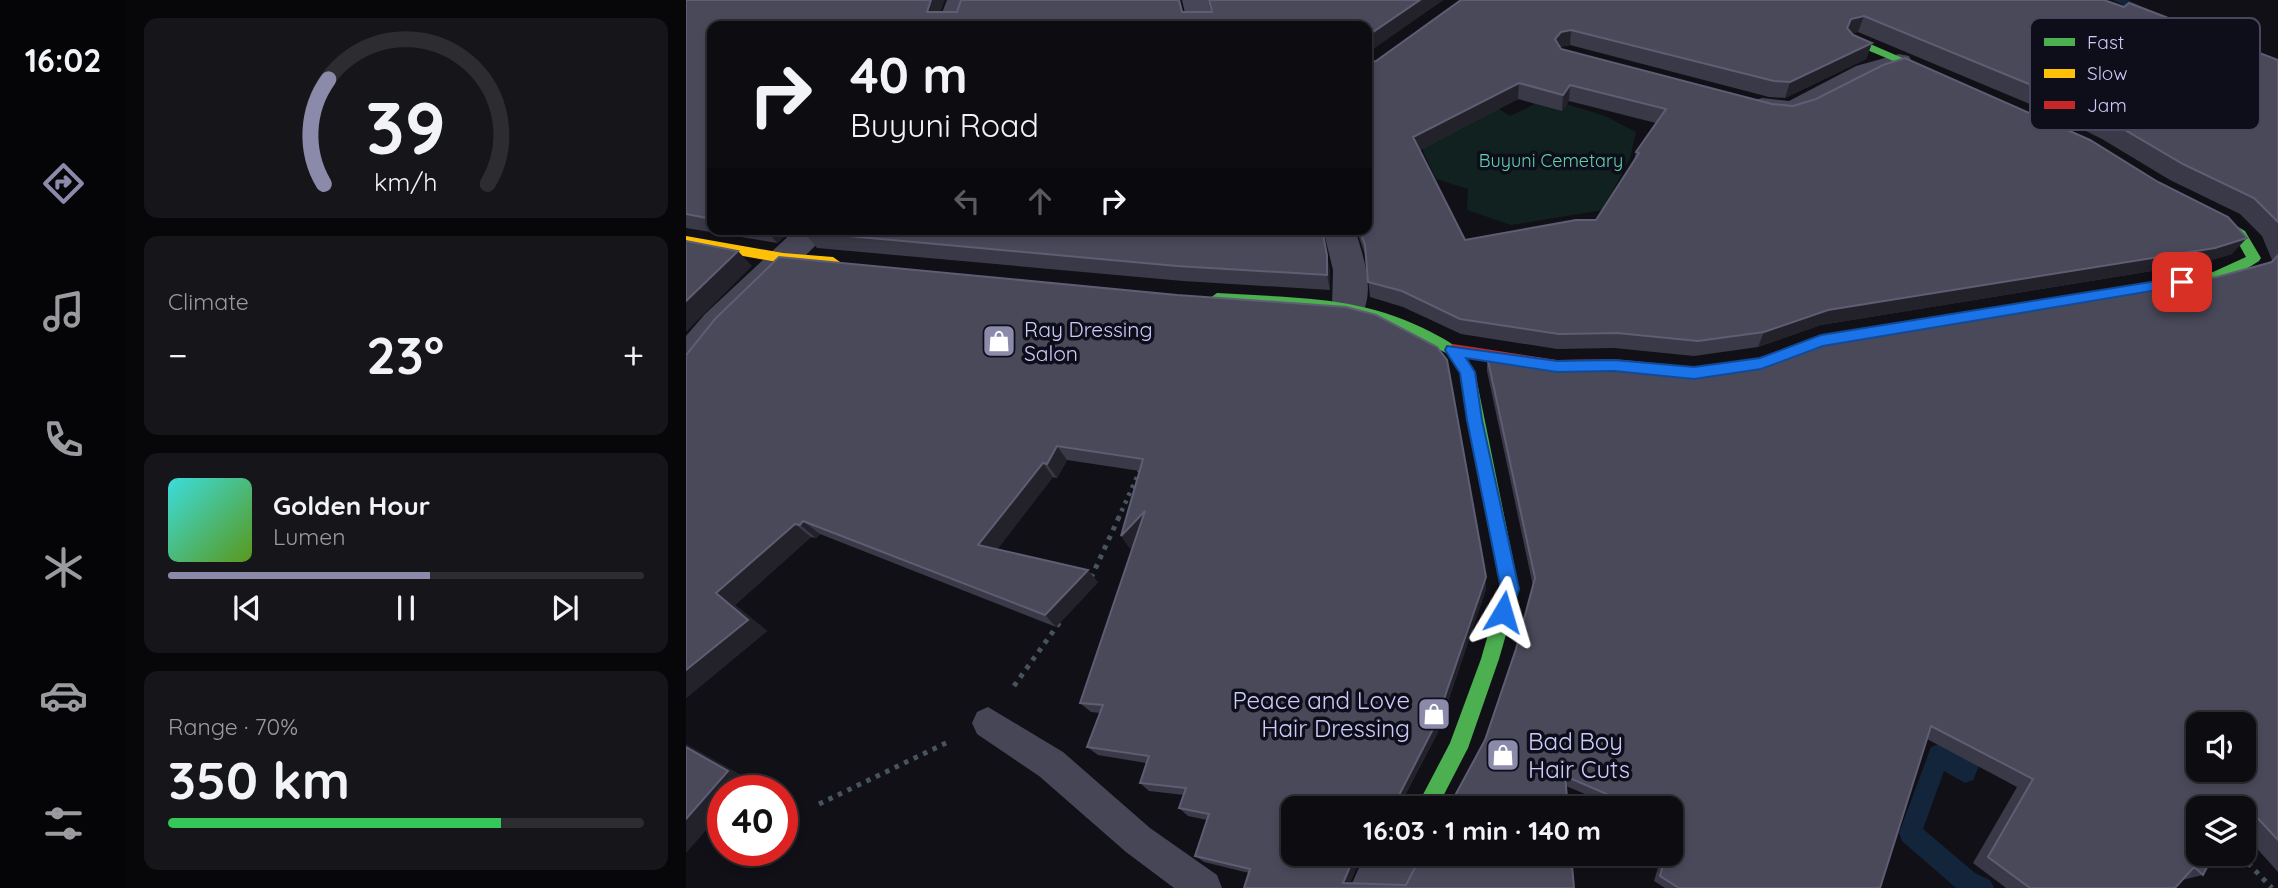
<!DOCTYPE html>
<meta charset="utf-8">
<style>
:root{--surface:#0d0c11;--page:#16151a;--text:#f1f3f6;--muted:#9a9b9f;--line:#2d2c31;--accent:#8b8aab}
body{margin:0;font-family:Quicksand,sans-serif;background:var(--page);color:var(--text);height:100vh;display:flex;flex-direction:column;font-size:26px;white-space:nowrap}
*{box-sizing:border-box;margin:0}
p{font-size:23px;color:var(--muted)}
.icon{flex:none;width:38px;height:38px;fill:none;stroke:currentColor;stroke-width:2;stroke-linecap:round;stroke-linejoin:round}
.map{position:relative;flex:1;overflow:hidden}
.drawer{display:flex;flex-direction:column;gap:18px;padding:18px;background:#070709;width:560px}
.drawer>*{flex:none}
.top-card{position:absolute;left:21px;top:21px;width:665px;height:214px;border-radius:14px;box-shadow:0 4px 10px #0003,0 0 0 2px var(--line);background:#0d0c11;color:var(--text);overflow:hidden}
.controls{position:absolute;left:1500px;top:712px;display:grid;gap:14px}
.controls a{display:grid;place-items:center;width:70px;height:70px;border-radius:14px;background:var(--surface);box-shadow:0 4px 10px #0003,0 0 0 2px var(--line);font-size:35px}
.speed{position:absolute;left:21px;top:775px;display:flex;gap:14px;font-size:35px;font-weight:700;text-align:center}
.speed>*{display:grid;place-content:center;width:91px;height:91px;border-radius:50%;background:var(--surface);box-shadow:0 4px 10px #0003,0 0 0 2px var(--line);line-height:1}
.speed .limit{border:10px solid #d22;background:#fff;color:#111}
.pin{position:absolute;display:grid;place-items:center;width:60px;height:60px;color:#fff;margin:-30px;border-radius:14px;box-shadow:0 4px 10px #0006}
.me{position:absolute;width:77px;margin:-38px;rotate:7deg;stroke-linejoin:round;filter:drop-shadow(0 0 5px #0008)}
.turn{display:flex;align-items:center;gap:24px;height:147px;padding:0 28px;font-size:32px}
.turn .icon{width:91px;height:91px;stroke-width:2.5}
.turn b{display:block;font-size:49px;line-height:60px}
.lanes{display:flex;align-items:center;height:66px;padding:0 28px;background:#0003;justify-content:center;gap:35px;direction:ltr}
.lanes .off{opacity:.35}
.big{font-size:52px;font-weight:700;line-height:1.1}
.drawer .widget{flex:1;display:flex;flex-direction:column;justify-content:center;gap:10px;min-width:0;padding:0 24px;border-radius:14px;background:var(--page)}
.drawer .dial{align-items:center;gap:0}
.dial svg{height:182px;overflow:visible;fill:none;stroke:var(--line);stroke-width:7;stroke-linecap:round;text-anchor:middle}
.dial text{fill:var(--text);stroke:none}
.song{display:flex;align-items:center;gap:21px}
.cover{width:84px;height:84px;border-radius:10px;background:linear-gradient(135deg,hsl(180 70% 55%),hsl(90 70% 35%))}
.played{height:7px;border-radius:4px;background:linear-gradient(90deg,var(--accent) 55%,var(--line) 55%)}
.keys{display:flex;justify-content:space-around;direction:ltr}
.heat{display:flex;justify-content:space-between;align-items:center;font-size:38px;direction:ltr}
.charge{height:10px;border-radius:5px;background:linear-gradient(90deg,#34c759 70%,var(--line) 0)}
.trip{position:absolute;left:595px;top:796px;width:402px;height:70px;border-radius:14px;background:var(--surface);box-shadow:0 4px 10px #0003,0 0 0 2px var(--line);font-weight:700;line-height:70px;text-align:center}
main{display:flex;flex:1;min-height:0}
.tabs{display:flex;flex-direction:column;width:126px;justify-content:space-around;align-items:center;background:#050507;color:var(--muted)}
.tabs .icon{width:49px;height:49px}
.tabs .on{color:var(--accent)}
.tabs b{font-size:32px;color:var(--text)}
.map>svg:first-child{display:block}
.green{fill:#102120}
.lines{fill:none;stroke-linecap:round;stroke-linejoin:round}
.stream{fill:#12253a;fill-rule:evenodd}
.path-far1{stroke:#47545e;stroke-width:4.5;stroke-dasharray:3.5 5;stroke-linecap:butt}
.path{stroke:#47545e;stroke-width:5;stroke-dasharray:4.5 6;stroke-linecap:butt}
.lane{fill:#464657;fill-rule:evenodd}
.street{fill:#464657;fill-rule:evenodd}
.fast{fill:#4caf50;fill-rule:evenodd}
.slow{fill:#ffc107;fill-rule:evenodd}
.jam{fill:#c62828;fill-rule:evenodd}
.wall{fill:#3a3947;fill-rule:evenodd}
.shaded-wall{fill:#23222b}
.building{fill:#4a495a;stroke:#5e5d73;stroke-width:2;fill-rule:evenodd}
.route{fill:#1a73e8;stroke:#114b97;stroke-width:2}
.labels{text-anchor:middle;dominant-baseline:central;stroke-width:7;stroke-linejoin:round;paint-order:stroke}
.far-park-label{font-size:18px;fill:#60d1ac;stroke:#0e0d1a}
.poi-label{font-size:21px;fill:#cdcbfa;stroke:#0e0d1a;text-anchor:start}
.near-poi-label{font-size:24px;fill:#cdcbfa;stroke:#0e0d1a;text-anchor:end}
.key{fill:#0e0d1a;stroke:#47465d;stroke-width:2}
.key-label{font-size:19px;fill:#cdcbfa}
</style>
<main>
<nav class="tabs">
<b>16:02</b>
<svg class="icon on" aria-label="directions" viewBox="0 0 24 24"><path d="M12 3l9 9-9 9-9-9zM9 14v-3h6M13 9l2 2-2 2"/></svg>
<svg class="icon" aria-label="music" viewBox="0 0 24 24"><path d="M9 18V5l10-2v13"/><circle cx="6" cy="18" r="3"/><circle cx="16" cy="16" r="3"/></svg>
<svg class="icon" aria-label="phone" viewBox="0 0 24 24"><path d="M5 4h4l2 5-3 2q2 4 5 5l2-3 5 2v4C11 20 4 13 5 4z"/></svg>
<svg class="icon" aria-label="climate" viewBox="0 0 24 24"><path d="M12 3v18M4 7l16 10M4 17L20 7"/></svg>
<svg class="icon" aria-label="car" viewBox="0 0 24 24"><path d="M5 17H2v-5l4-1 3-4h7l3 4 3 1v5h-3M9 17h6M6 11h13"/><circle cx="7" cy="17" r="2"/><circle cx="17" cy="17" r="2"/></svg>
<svg class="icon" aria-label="filters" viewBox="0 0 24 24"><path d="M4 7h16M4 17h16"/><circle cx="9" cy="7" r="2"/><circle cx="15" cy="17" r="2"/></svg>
</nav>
<section class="drawer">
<div class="widget dial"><svg viewBox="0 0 100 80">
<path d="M14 69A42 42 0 1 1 86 69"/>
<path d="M14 69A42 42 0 0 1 16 23" stroke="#8b8aab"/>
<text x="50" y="56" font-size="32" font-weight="700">39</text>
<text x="50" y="72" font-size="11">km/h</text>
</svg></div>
<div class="widget"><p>Climate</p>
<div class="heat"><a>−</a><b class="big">23°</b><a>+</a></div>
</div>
<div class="widget">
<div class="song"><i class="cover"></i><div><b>Golden Hour</b><p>Lumen</p></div></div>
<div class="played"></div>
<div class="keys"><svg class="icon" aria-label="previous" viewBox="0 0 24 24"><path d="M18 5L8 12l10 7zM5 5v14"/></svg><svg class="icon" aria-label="pause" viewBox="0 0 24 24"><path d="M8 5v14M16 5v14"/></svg><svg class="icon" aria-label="next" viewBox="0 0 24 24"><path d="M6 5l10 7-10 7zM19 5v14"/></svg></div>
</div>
<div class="widget"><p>Range · 70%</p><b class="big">350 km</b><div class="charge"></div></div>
</section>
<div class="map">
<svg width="1592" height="888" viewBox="0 0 1592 888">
<rect width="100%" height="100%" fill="#111017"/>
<polygon class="green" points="861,98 919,116 950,132 944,158 917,210 825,225 781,210 782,189 750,179 718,110 807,105 824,116"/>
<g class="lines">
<g class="stream">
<polygon points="1427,0 1442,0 1468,13 1458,15"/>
<polygon points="1293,729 1301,732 1304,740 1287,780 1279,783 1258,771 1237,829 1289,873 1304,880 1308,888 1270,888 1216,841 1213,833 1245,747 1253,744 1275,756 1285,732"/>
</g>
<polyline class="path-far1" points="432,519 455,468"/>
<g class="path">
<polyline points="405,578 433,517"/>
<polyline points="328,686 376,619"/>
<polyline points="133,804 262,742"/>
<polyline points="1558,843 1560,861 1586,888"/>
</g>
<polygon class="lane" points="302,707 377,752 464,828 531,875 536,888 488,888 440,852 353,776 291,734 286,723 291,712"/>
<g class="street">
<polygon points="261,0 287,0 277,26 251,26"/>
<polygon points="496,0 522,0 528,26 502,26"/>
<polygon points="1213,54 1223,56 1226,62 1223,68 1190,78 1123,113 1102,119 1066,113 1062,107 1066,101 1076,98 1103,101 1170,66"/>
<polygon points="110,229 146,229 43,332 13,370 0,374 0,336 19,314"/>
<path d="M 637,229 L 669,229 C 677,256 690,290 675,316 L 663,320 L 651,316 L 646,307 L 647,270 Z"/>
<polygon points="683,854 740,854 722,888 664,888 672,870"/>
</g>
<g class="fast">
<polygon points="1167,40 1175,40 1265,79 1255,81 1167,44"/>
<path d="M 1515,205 L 1559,231 L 1575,258 L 1573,261 C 1536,287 1489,288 1446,295 L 1441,294 L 1439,290 L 1441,286 L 1527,272 L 1560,257 L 1549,237 L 1510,212 L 1509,209 Z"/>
<path d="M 531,293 C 604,298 670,295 737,328 C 764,342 774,345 789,372 L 833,589 L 813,659 L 782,748 L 751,808 L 730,808 L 764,743 L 795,659 L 815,589 L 775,373 L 762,354 L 700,322 L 663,312 L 531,303 L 524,298 Z"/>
</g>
<g class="slow">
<polygon points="0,236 97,253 147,257 154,262 147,267 97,263 0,246"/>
<polygon points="1446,285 1451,286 1453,290 1451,294 1127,349 1120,344 1127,339"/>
</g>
<polygon class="jam" points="1127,339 1132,340 1134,344 1132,348 1075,369 1008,379 928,371 871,372 767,356 760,350 767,344 871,360 928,359 1008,367 1074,358"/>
</g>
<g class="wall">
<polygon points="0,0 271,12 494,0 497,12 526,12 757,0 681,53 681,26 26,26 26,229 107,229 91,243 0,228"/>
<path d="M 775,0 L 1418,0 L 1592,60 L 1592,872 L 1558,834 L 1558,808 L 1512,808 L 1517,875 L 1496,880 L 1489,888 L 1320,888 L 1287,863 L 1331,787 L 1241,739 L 1194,888 L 979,888 L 968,881 L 976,854 L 985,854 L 985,808 L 932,808 L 880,786 L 607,854 L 681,854 L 670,869 L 664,883 L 888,888 L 558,888 L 563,873 L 518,862 L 509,856 L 521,820 L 502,816 L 493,808 L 498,795 L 463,791 L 454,783 L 460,763 L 412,755 L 401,747 L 414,713 L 405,712 L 394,703 L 448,544 L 444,549 L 454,471 L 381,460 L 371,478 L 367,477 L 311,549 L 412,582 L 370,627 L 134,534 L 130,538 L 125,537 L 49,605 L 81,631 L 0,698 L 0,355 L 93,257 L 800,589 L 751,734 L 716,801 L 765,803 L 799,740 L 830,649 L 847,586 L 801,371 L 801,356 L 872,368 L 1013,375 L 1082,365 L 1531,277 L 1583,263 L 1586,260 L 1576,236 L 1554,214 L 1484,180 L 1416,139 L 1351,107 L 1172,32 L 1166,33 L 1186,43 L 1180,59 L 1099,98 L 1083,97 L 884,45 L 874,47 L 875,49 L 1546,254 L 1515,263 L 1135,325 L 1072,347 L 1008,356 L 928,348 L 871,349 L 775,334 L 717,307 L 684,297 L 680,257 L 670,229 L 681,229 L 690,61 ZM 832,99 L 876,111 L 883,101 L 970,123 L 950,152 L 948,160 L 910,220 L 779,240 L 734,150 Z"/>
<polygon points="118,232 644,270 644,290 497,281 131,248"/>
</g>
<g class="shaded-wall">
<polygon points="245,0 259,0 249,26 241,12"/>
<polygon points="734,0 757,0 681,53 681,36"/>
<polygon points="1178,16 1172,32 1160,35 1165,19"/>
<polygon points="885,30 884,45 873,47 869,39 875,32"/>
<polygon points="1186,43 1180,59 1099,98 1104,82"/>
<polygon points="833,83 832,99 728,153 727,137"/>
<polygon points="884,85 883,101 876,111 877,95"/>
<polygon points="79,229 107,229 91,243"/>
<polygon points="1561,238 1546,254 1515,263 1135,325 1072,347 1078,332 1142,310"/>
<polygon points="52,251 66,266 0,332 0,301"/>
<polygon points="641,255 644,270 644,290 641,275"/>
<polygon points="371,446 381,460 371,478 361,464"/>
<polygon points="357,463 367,477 305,558 292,545"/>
<polygon points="459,511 467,524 444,549 435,536"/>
<polygon points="117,521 134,534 130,538 114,525"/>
<polygon points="109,524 125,537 49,605 81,631 0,698 0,670 30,593"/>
<polygon points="402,570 412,582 370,627 359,615"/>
<polygon points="800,577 800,589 751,734 712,808 710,801"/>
<polygon points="0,744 64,780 54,791 37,791 37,811 0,853"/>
<polygon points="672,854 681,854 670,869 662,888 657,883 666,862"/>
</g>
<g class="building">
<polygon points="0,0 245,0 241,12 271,12 275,0 493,0 496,12 526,12 523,0 734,0 681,36 681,26 26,26 26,219 0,214"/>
<path d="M 775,0 L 1418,0 L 1438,7 L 1443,3 L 1592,60 L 1592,222 L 1568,198 L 1497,164 L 1427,123 L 1360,91 L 1178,16 L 1165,19 L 1161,28 L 1167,35 L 1186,43 L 1104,82 L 1088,81 L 885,30 L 875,32 L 869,39 L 875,49 L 1086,104 L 1107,106 L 1130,99 L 1197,65 L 1219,58 L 1404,140 L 1472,182 L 1542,217 L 1561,238 L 1529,248 L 1142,310 L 1078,332 L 1012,341 L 931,333 L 873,334 L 774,319 L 716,291 L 682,282 L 679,245 L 673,229 L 681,229 L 681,62 L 690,61 ZM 833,83 L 877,95 L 884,85 L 980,109 L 950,152 L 953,153 L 910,220 L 890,220 L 779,240 L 727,137 Z"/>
<polygon points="121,229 636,229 641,255 641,275 491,266 118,232"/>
<polygon points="0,241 52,251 0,301"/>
<path d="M 1592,255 L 1592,840 L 1565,811 L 1558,825 L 1558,808 L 1512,808 L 1512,854 L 1528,854 L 1517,875 L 1508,867 L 1489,888 L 1344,888 L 1302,857 L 1347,779 L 1245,726 L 1194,888 L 993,888 L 974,876 L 980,854 L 985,854 L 985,834 L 988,824 L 985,823 L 985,808 L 953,808 L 879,776 L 882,808 L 607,808 L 607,854 L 672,854 L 666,862 L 657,883 L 720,885 L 736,854 L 885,854 L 888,888 L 558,888 L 564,869 L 509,856 L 523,814 L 493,808 L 500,788 L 454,783 L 463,756 L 401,747 L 417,705 L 394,703 L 459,511 L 435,536 L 457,459 L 371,446 L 361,464 L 357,463 L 292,545 L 402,570 L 359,615 L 117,521 L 114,525 L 109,524 L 30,593 L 62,620 L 0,670 L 0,355 L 29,319 L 93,257 L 491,295 L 660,307 L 690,315 L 751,347 L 761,360 L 800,577 L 749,725 L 710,801 L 765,803 L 799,740 L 830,649 L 849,578 L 801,356 L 872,368 L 931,367 L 1013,375 L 1082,365 L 1147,342 L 1531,277 L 1586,262 ZM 1512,724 L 1558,724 L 1558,770 L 1512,770 Z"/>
<polygon points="0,747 42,771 0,819"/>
</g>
<polygon class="route" points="1496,277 1501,278 1501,285 1137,346 1075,369 1008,379 928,371 871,372 780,358 789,372 796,420 833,589 824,618 811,618 808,612 815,589 781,420 774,373 759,350 761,346 871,361 928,360 1008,367 1074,358 1135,335"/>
<defs>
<symbol id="shop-square" viewBox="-11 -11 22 22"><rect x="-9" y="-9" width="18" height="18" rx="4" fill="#8b8aab" stroke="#0e0d1a"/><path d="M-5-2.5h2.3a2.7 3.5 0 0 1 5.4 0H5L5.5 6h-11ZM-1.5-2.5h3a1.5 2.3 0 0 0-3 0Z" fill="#fff"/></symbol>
</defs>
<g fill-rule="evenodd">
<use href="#shop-square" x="294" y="322" width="38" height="38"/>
<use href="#shop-square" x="729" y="695" width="38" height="38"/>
<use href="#shop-square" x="798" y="736" width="38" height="38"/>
</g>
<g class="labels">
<g class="far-park-label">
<text x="865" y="160">Buyuni Cemetary</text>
</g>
<g class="poi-label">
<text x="338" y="329">Ray Dressing<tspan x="338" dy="24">Salon</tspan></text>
</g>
<g class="near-poi-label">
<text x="724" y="700">Peace and Love<tspan x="724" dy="28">Hair Dressing</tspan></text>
<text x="842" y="741" text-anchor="start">Bad Boy<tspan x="842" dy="28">Hair Cuts</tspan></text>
</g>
</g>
<rect x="1344" y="18" width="230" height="112" rx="10" class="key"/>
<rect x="1358" y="38" width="31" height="8" fill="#4caf50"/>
<rect x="1358" y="69" width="31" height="9" fill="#ffc107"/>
<rect x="1358" y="101" width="31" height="8" fill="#c62828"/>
<g class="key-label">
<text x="1401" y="49">Fast</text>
<text x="1401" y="80">Slow</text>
<text x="1401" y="112">Jam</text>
</g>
</svg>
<div class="controls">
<a><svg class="icon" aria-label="sound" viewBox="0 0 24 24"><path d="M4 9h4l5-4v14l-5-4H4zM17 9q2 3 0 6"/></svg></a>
<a><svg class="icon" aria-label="layers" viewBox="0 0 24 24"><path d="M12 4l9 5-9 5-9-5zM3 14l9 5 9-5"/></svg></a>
</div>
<div class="speed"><div class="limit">40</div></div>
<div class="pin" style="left:1496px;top:282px;background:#d93025"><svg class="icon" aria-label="arrive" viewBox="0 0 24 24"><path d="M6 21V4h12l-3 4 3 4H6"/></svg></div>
<svg class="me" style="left:817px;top:612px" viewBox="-20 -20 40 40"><path d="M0-17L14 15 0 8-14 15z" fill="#1a73e8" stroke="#fff" stroke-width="4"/></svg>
<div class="trip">16:03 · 1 min · 140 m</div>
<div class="top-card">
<div class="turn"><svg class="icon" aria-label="right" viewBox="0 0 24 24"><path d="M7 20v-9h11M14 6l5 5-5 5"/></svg><div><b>40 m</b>Buyuni Road</div></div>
<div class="lanes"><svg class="icon off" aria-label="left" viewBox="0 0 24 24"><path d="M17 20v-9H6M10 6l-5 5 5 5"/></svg><svg class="icon off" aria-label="ahead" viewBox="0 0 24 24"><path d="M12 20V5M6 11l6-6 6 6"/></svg><svg class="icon" aria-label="right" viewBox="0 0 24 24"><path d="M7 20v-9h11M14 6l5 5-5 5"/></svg></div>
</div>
</div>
</main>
